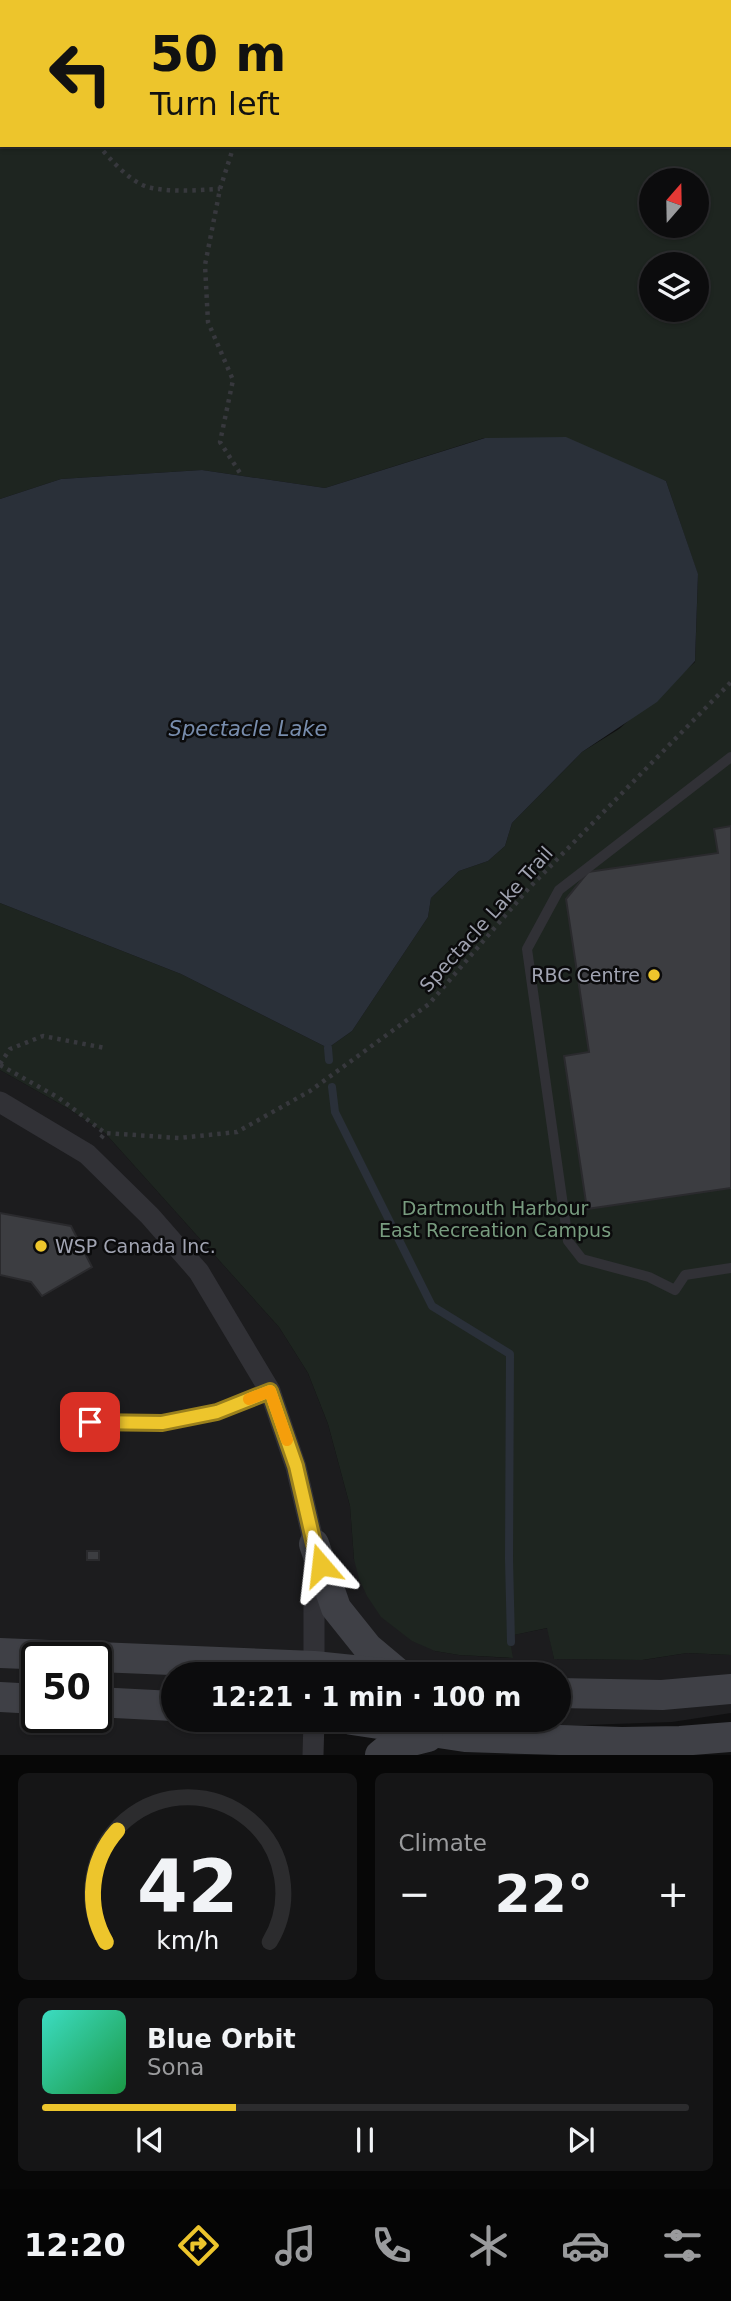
<!DOCTYPE html>
<meta charset="utf-8">
<style>
:root{--surface:#0c0c0d;--page:#151516;--text:#f1f3f6;--muted:#9a9b9d;--line:#2c2c2e;--accent:#edc52c}
body{margin:0;font-family:"DejaVu Sans",sans-serif;background:var(--page);color:var(--text);height:100vh;display:flex;flex-direction:column;font-size:26px;white-space:nowrap}
*{box-sizing:border-box;margin:0}
p{font-size:23px;color:var(--muted)}
.icon{flex:none;width:38px;height:38px;fill:none;stroke:currentColor;stroke-width:2;stroke-linecap:round;stroke-linejoin:round}
.map{position:relative;height:1755px;overflow:hidden}
.drawer{display:flex;flex-direction:column;gap:18px;padding:18px;background:#070707;flex:1}
.drawer>*{flex:none}
.banner{position:absolute;left:0px;top:0px;width:732px;height:147px;box-shadow:0 2px 5px #0004,0 0 0 2px var(--line);background:#edc52c;color:#111;overflow:hidden}
.needle{width:46px;rotate:20deg}
.controls{position:absolute;left:639px;top:168px;display:grid;gap:14px}
.controls a{display:grid;place-items:center;width:70px;height:70px;border-radius:50%;background:var(--surface);box-shadow:0 2px 5px #0004,0 0 0 2px var(--line);font-size:35px}
.speed{position:absolute;left:21px;top:1642px;display:flex;gap:14px;font-size:35px;font-weight:700;text-align:center}
.speed>*{display:grid;place-content:center;width:91px;height:91px;border-radius:50%;background:var(--surface);box-shadow:0 2px 5px #0004,0 0 0 2px var(--line);line-height:1}
.speed .limit{border:4px solid #111;border-radius:10px;background:#fff;color:#111}
.pin{position:absolute;display:grid;place-items:center;width:60px;height:60px;color:#fff;margin:-30px;border-radius:14px;box-shadow:0 4px 10px #0006}
.me{position:absolute;width:77px;margin:-38px;rotate:343deg;stroke-linejoin:round;filter:drop-shadow(0 0 5px #0008)}
.turn{display:flex;align-items:center;gap:24px;height:147px;padding:0 35px;font-size:32px}
.turn .icon{width:91px;height:91px;stroke-width:2.5}
.turn b{display:block;font-size:49px;line-height:60px}
.big{font-size:52px;font-weight:800;line-height:1.1}
.drawer .card{flex:1;display:flex;flex-direction:column;justify-content:center;gap:10px;min-width:0;padding:0 24px;border-radius:10px;background:var(--page)}
.drawer .dial{align-items:center;gap:0}
.dial svg{height:182px;overflow:visible;fill:none;stroke:var(--line);stroke-width:7;stroke-linecap:round;text-anchor:middle}
.dial text{fill:var(--text);stroke:none}
.song{display:flex;align-items:center;gap:21px}
.cover{width:84px;height:84px;border-radius:10px;background:linear-gradient(135deg,hsl(170 70% 55%),hsl(140 70% 35%))}
.played{height:7px;border-radius:4px;background:linear-gradient(90deg,var(--accent) 30%,var(--line) 30%)}
.keys{display:flex;justify-content:space-around;direction:ltr}
.heat{display:flex;justify-content:space-between;align-items:center;font-size:38px;direction:ltr}
.drawer .tiles{flex:1;display:grid;gap:18px;grid-template-columns:1fr 1fr}
.card:last-child{grid-column:span 2}
.trip{position:absolute;left:161px;top:1662px;width:410px;height:70px;border-radius:35px;background:var(--surface);box-shadow:0 2px 5px #0004,0 0 0 2px var(--line);font-weight:800;line-height:70px;text-align:center}
.dock{display:flex;height:112px;justify-content:space-around;align-items:center;background:#050505;color:var(--muted)}
.dock .icon{width:49px;height:49px}
.dock .on{color:var(--accent)}
.dock b{font-size:32px;color:var(--text)}
.map>svg:first-child{display:block}
.built{fill:#1c1c1e;fill-rule:evenodd}
.green{fill:#1e2520;fill-rule:evenodd}
.water{fill:#2a3039}
.lines{fill:none;stroke-linecap:round;stroke-linejoin:round}
.stream{stroke:#2a3039;stroke-width:8}
.building{fill:#3c3d41;stroke:#2a2a2d;stroke-width:2}
.path{stroke:#37383d;stroke-width:4.5;stroke-dasharray:3.5 5;stroke-linecap:butt}
.lane{stroke:#313136;stroke-width:10}
.street{stroke:#313136;stroke-width:21}
.secondary{stroke:#3f4046;stroke-width:30}
.route-casing{stroke:#9a801d;stroke-width:18}
.route{stroke:#edc52c;stroke-width:12}
.slow{stroke:#f59e0b;stroke-width:12}
.poi-dot{fill:#edc52c;stroke:#0b0b0c;stroke-width:2.5}
.labels{text-anchor:middle;dominant-baseline:central;stroke-width:5;stroke-linejoin:round;paint-order:stroke}
.street-label{font-size:19px;fill:#a1a4b2;stroke:#0b0b0c}
.poi-label{font-size:19px;fill:#a1a4b2;stroke:#0b0b0c;text-anchor:end}
.park-label{font-size:19px;fill:#789c7f;stroke:#0b0b0c}
.water-label{font-size:21px;font-style:italic;fill:#788dad;stroke:#0b0b0c}
</style>
<div class="map">
<svg width="731" height="1755" viewBox="0 0 731 1755">
<rect width="100%" height="100%" fill="#101011"/>
<path class="built" d="M 0,1070 L 69,1109 L 105,1133 L 279,1327 L 308,1373 L 328,1424 L 350,1506 L 354,1559 L 435,1651 L 459,1655 L 512,1658 L 508,1636 L 548,1628 L 554,1659 L 643,1660 L 687,1653 L 731,1655 L 731,1713 L 672,1722 L 527,1727 L 478,1720 L 558,1720 L 558,1675 L 173,1675 L 173,1720 L 319,1720 L 322,1755 L 0,1755 ZM 37,1657 L 96,1657 L 96,1717 L 37,1717 Z"/>
<path class="green" d="M 0,0 L 731,0 L 731,1655 L 687,1653 L 642,1660 L 554,1659 L 547,1628 L 509,1636 L 513,1658 L 459,1655 L 435,1651 L 412,1641 L 381,1617 L 367,1596 L 359,1579 L 354,1559 L 350,1506 L 328,1424 L 308,1373 L 279,1327 L 105,1133 L 69,1109 L 0,1070 L 0,903 L 181,974 L 328,1048 L 352,1031 L 428,917 L 431,898 L 459,871 L 488,861 L 505,846 L 512,823 L 582,752 L 619,729 L 695,662 L 698,575 L 666,481 L 484,438 L 325,488 L 202,470 L 61,479 L 0,499 ZM 2,2 L 730,2 L 730,145 L 2,145 ZM 651,180 L 696,180 L 696,226 L 651,226 ZM 651,264 L 696,264 L 696,310 L 651,310 Z"/>
<polygon class="water" points="566,437 666,481 698,574 695,661 657,702 582,752 512,823 505,846 488,861 459,871 431,898 428,917 352,1031 328,1048 181,974 0,903 0,499 61,479 202,470 325,488 485,438"/>
<g class="lines">
<g class="stream">
<polyline points="328,1048 329,1060"/>
<polyline points="332,1087 335,1112 432,1306 510,1354 509,1559 511,1642"/>
</g>
</g>
<g class="building">
<polygon points="731,826 731,1188 587,1209 564,1056 589,1052 566,899 588,872 718,853 714,829"/>
<polygon points="0,1213 71,1226 92,1267 42,1296 31,1282 0,1275"/>
<rect x="87" y="1551" width="12" height="9"/>
</g>
<g class="lines">
<g class="path">
<polyline points="261,2 262,0"/>
<polyline points="0,30 2,31"/>
<path d="M 98,145 C 110,159 130,182 148,187 C 171,193 197,190 220,189"/>
<polyline points="234,145 220,189 205,265 208,322 233,380 220,442 242,476"/>
<polyline points="0,1064 10,1049 43,1036 105,1048"/>
<polyline points="0,1065 59,1098 105,1133"/>
<polyline points="101,1138 105,1133 179,1138 237,1132 310,1091 429,1004 529,888 731,682"/>
</g>
<g class="lane">
<polyline points="731,757 559,890 527,949 568,1241 582,1259 649,1277 675,1290 685,1275 731,1268"/>
<polyline points="66,1421 162,1423 217,1412 270,1391"/>
</g>
<g class="street">
<polyline points="0,1102 87,1154 150,1216 199,1272 270,1391 296,1467 314,1544 314,1675"/>
<polyline points="313,1755 314,1720"/>
</g>
<g class="secondary">
<polyline points="314,1544 336,1608 368,1648 399,1674"/>
<polyline points="0,1653 314,1666 401,1675"/>
<polyline points="558,1693 662,1695 731,1689"/>
<polyline points="0,1697 37,1699"/>
<polyline points="96,1702 173,1706"/>
<polyline points="352,1720 465,1737 622,1742 680,1741 731,1737"/>
<polyline points="380,1755 391,1746 428,1737"/>
</g>
</g>
<g class="lines">
<defs>
<polyline id="route" points="90,1422 162,1423 217,1412 270,1391 296,1466 314,1544 321,1565"/>
</defs>
<use href="#route" class="route-casing"/>
<use href="#route" class="route"/>
<polyline class="slow" points="249,1399 270,1391 287,1440"/>
</g>
<g class="poi-dot">
<circle cx="654" cy="975" r="7"/>
<circle cx="41" cy="1246" r="7"/>
</g>
<g class="labels">
<g class="street-label">
<text transform="translate(486 919) rotate(-48)">Spectacle Lake Trail</text>
</g>
<g class="poi-label">
<text x="640" y="975">RBC Centre</text>
<text x="55" y="1246" text-anchor="start">WSP Canada Inc.</text>
</g>
<g class="park-label">
<text x="495" y="1208">Dartmouth Harbour<tspan x="495" dy="22">East Recreation Campus</tspan></text>
</g>
<g class="water-label">
<text x="248" y="729">Spectacle Lake</text>
</g>
</g>
</svg>
<div class="controls">
<a><svg class="needle" viewBox="-14 -14 28 28"><path d="M0-13l5 13h-10z" fill="#e53935"/><path d="M0 13l5-13h-10z" fill="#9a9b9d"/></svg></a>
<a><svg class="icon" aria-label="layers" viewBox="0 0 24 24"><path d="M12 4l9 5-9 5-9-5zM3 14l9 5 9-5"/></svg></a>
</div>
<div class="speed"><div class="limit">50</div></div>
<div class="pin" style="left:90px;top:1422px;background:#d93025"><svg class="icon" aria-label="arrive" viewBox="0 0 24 24"><path d="M6 21V4h12l-3 4 3 4H6"/></svg></div>
<svg class="me" style="left:321px;top:1565px" viewBox="-20 -20 40 40"><path d="M0-17L14 15 0 8-14 15z" fill="#edc52c" stroke="#fff" stroke-width="4"/></svg>
<div class="trip">12:21 · 1 min · 100 m</div>
<div class="banner">
<div class="turn"><svg class="icon" aria-label="left" viewBox="0 0 24 24"><path d="M17 20v-9H6M10 6l-5 5 5 5"/></svg><div><b>50 m</b>Turn left</div></div>
</div>
</div>
<section class="drawer">
<div class="tiles">
<div class="card dial"><svg viewBox="0 0 100 80">
<path d="M14 69A42 42 0 1 1 86 69"/>
<path d="M14 69A42 42 0 0 1 19 20" stroke="#edc52c"/>
<text x="50" y="56" font-size="32" font-weight="700">42</text>
<text x="50" y="72" font-size="11">km/h</text>
</svg></div>
<div class="card"><p>Climate</p>
<div class="heat"><a>−</a><b class="big">22°</b><a>+</a></div>
</div>
<div class="card">
<div class="song"><i class="cover"></i><div><b>Blue Orbit</b><p>Sona</p></div></div>
<div class="played"></div>
<div class="keys"><svg class="icon" aria-label="previous" viewBox="0 0 24 24"><path d="M18 5L8 12l10 7zM5 5v14"/></svg><svg class="icon" aria-label="pause" viewBox="0 0 24 24"><path d="M8 5v14M16 5v14"/></svg><svg class="icon" aria-label="next" viewBox="0 0 24 24"><path d="M6 5l10 7-10 7zM19 5v14"/></svg></div>
</div>
</div>
</section>
<nav class="dock">
<b>12:20</b>
<svg class="icon on" aria-label="directions" viewBox="0 0 24 24"><path d="M12 3l9 9-9 9-9-9zM9 14v-3h6M13 9l2 2-2 2"/></svg>
<svg class="icon" aria-label="music" viewBox="0 0 24 24"><path d="M9 18V5l10-2v13"/><circle cx="6" cy="18" r="3"/><circle cx="16" cy="16" r="3"/></svg>
<svg class="icon" aria-label="phone" viewBox="0 0 24 24"><path d="M5 4h4l2 5-3 2q2 4 5 5l2-3 5 2v4C11 20 4 13 5 4z"/></svg>
<svg class="icon" aria-label="climate" viewBox="0 0 24 24"><path d="M12 3v18M4 7l16 10M4 17L20 7"/></svg>
<svg class="icon" aria-label="car" viewBox="0 0 24 24"><path d="M5 17H2v-5l4-1 3-4h7l3 4 3 1v5h-3M9 17h6M6 11h13"/><circle cx="7" cy="17" r="2"/><circle cx="17" cy="17" r="2"/></svg>
<svg class="icon" aria-label="filters" viewBox="0 0 24 24"><path d="M4 7h16M4 17h16"/><circle cx="9" cy="7" r="2"/><circle cx="15" cy="17" r="2"/></svg>
</nav>
